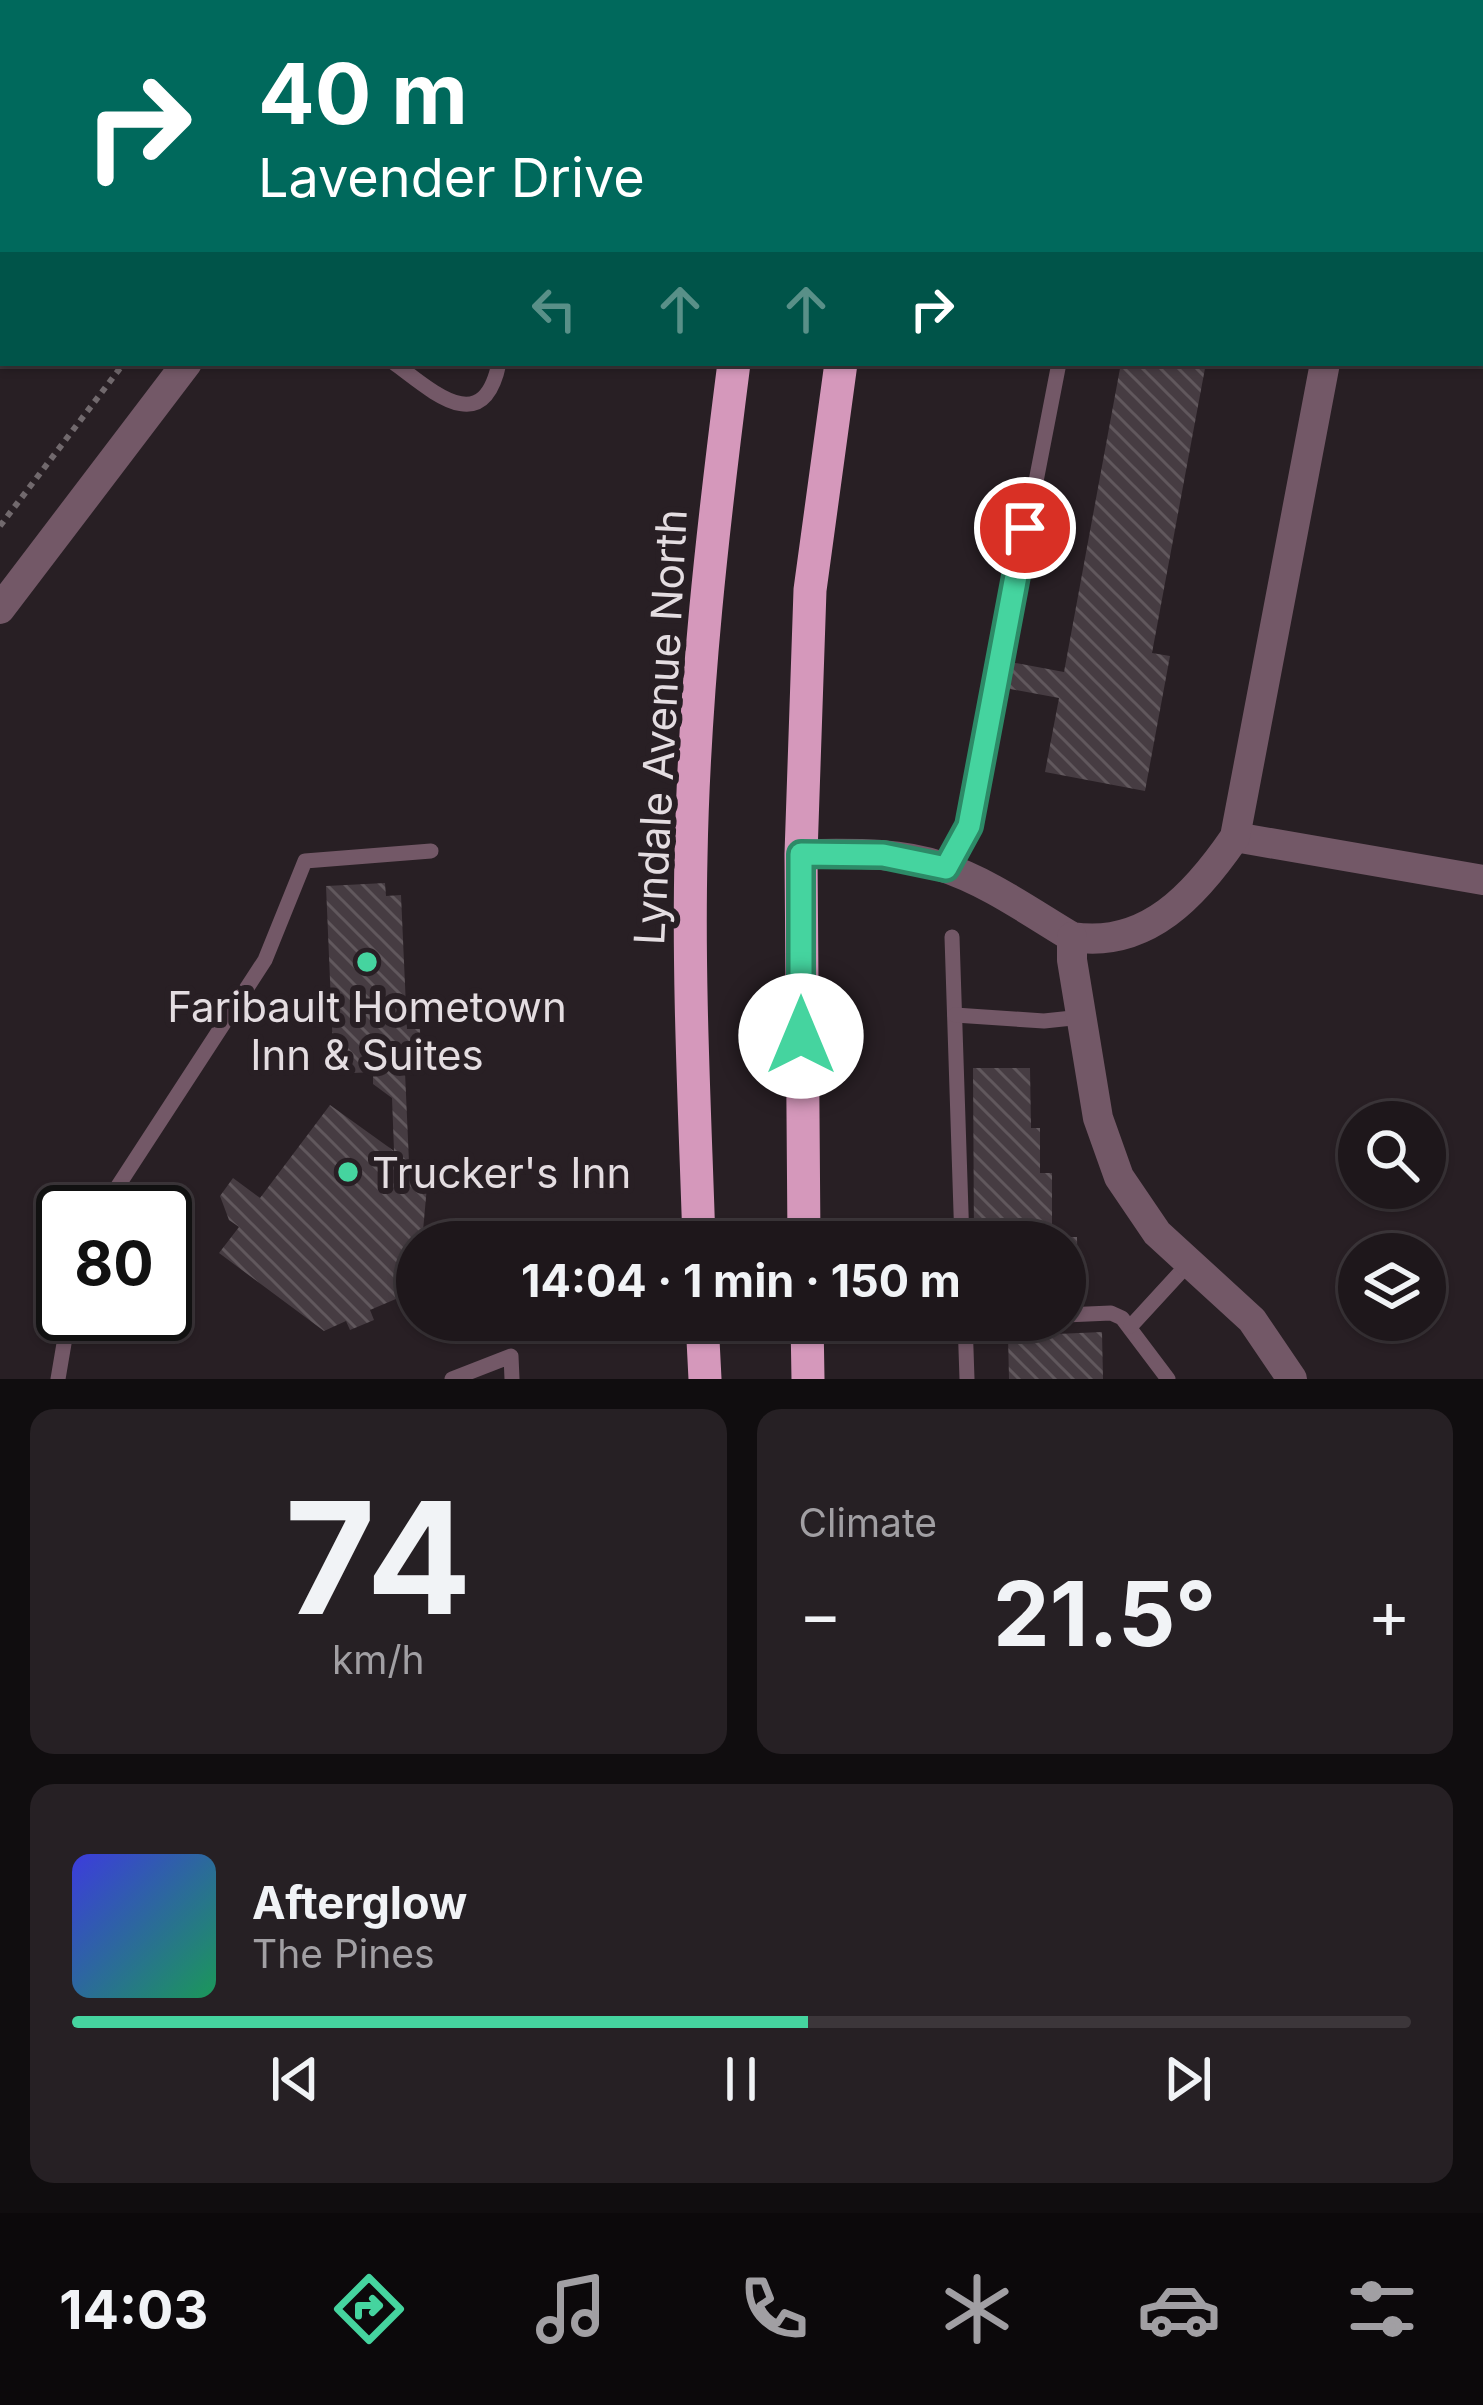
<!DOCTYPE html>
<meta charset="utf-8">
<style>
:root{--surface:#1e171b;--page:#262024;--text:#f1f3f6;--muted:#a19fa3;--line:#3c363a;--accent:#45d49f}
body{margin:0;font-family:Inter,sans-serif;background:var(--page);color:var(--text);height:100vh;display:flex;flex-direction:column;font-size:45px;white-space:nowrap}
*{box-sizing:border-box;margin:0}
p{font-size:39px;color:var(--muted)}
.icon{flex:none;width:66px;height:66px;fill:none;stroke:currentColor;stroke-width:2;stroke-linecap:round;stroke-linejoin:round}
.map{position:relative;height:1379px;overflow:hidden}
.side{display:flex;flex-direction:column;gap:30px;padding:30px;background:#100d0f;flex:1}
.side>*{flex:none}
.hud{position:absolute;left:0px;top:0px;width:1485px;height:366px;box-shadow:0 3px 9px #0004,0 0 0 3px var(--line);background:#00695c;color:#fff;overflow:hidden}
.tools{position:absolute;left:1338px;top:1101px;display:grid;gap:24px}
.tools a{display:grid;place-items:center;width:108px;height:108px;border-radius:50%;background:var(--surface);box-shadow:0 3px 9px #0004,0 0 0 3px var(--line);font-size:60px}
.speed{position:absolute;left:36px;top:1185px;display:flex;gap:24px;font-size:60px;font-weight:700;text-align:center}
.speed>*{display:grid;place-content:center;width:156px;height:156px;border-radius:50%;background:var(--surface);box-shadow:0 3px 9px #0004,0 0 0 3px var(--line);line-height:1}
.speed .limit{border:6px solid #111;border-radius:18px;background:#fff;color:#111}
.pin{position:absolute;display:grid;place-items:center;width:102px;height:102px;color:#fff;margin:-51px;border:6px solid #fff;border-radius:50%;box-shadow:0 3px 12px #0007}
.me{position:absolute;width:132px;margin:-66px;rotate:0deg;stroke-linejoin:round;filter:drop-shadow(0 0 9px #0008)}
.turn{display:flex;align-items:center;gap:42px;height:252px;padding:0 60px;font-size:54px}
.turn .icon{width:156px;height:156px;stroke-width:2.5}
.turn b{display:block;font-size:84px;line-height:102px}
.lanes{display:flex;align-items:center;height:114px;padding:0 60px;background:#0003;justify-content:center;gap:60px;direction:ltr}
.lanes .off{opacity:.35}
.big{font-size:90px;font-weight:700;line-height:1.1}
.side .widget{flex:1;display:flex;flex-direction:column;justify-content:center;gap:18px;min-width:0;padding:0 42px;border-radius:24px;background:var(--page)}
.side .dial{align-items:center;gap:0}
.dial b{font-size:156px;line-height:1}
.song{display:flex;align-items:center;gap:36px}
.cover{width:144px;height:144px;border-radius:18px;background:linear-gradient(135deg,hsl(240 70% 55%),hsl(150 70% 35%))}
.played{height:12px;border-radius:6px;background:linear-gradient(90deg,var(--accent) 55%,var(--line) 55%)}
.keys{display:flex;justify-content:space-around;direction:ltr}
.heat{display:flex;justify-content:space-between;align-items:center;font-size:66px;direction:ltr}
.side .tiles{flex:1;display:grid;gap:30px;grid-template-columns:1fr 1fr}
.widget:last-child{grid-column:span 2}
.trip{position:absolute;left:396px;top:1221px;width:690px;height:120px;border-radius:60px;background:var(--surface);box-shadow:0 3px 9px #0004,0 0 0 3px var(--line);font-weight:700;line-height:120px;text-align:center}
.tab-bar{display:flex;height:192px;justify-content:space-around;align-items:center;background:#0c090b;color:var(--muted)}
.tab-bar .icon{width:84px;height:84px}
.tab-bar .on{color:var(--accent)}
.tab-bar b{font-size:54px;color:var(--text)}
.map>svg:first-child{display:block}
.building{fill:url(#building-back-hatch)}
.lines{fill:none;stroke-linecap:round;stroke-linejoin:round}
.path{stroke:#71696d;stroke-width:6;stroke-dasharray:6 6;stroke-linecap:butt}
.service{stroke:#735867;stroke-width:15}
.minor{stroke:#735867;stroke-width:30}
.tertiary{stroke:#735867;stroke-width:30}
.trunk{stroke:#d598bb;stroke-width:33}
.route-casing{stroke:#2d8a67;stroke-width:30}
.route{stroke:#45d49f;stroke-width:21}
.poi-dot{fill:#45d49f;stroke:#281f24;stroke-width:4.5}
.labels{text-anchor:middle;dominant-baseline:central;stroke-width:12;stroke-linejoin:round;paint-order:stroke}
.street-label{font-size:42px;fill:#e4dde1;stroke:#281f24}
.poi-label{font-size:42px;fill:#e4dde1;stroke:#281f24}
</style>
<div class="map">
<svg width="1483" height="1379" viewBox="0 0 1483 1379">
<defs>
<pattern id="building-back-hatch" width="6" height="6" patternUnits="userSpaceOnUse" patternTransform="scale(3)"><rect width="6" height="6" fill="#463c42"/><path d="M-1 5l2 2M0 0l6 6M5-1l2 2" fill="none" stroke="#61585d"/></pattern>
</defs>
<rect width="100%" height="100%" fill="#281f24"/>
<g class="building">
<polygon points="1121,363 1206,363 1152,653 1170,656 1145,791 1045,772 1059,698 1005,688 1010,662 1064,672"/>
<polygon points="385,883 386,896 401,895 407,1029 420,1029 421,1071 405,1072 409,1162 428,1175 422,1242 417,1242 417,1290 370,1310 374,1320 350,1330 346,1321 324,1331 219,1253 239,1227 229,1220 220,1196 233,1178 260,1198 330,1105 394,1151 392,1098 373,1084 373,1072 334,1074 326,886"/>
<polygon points="973,1068 1030,1068 1031,1128 1040,1128 1040,1173 1052,1173 1052,1237 1077,1237 1078,1292 1065,1292 1065,1242 974,1242"/>
<polygon points="1102,1332 1103,1379 1009,1379 1008,1336"/>
</g>
<g class="lines">
<g class="path">
<polyline points="398,3 400,0"/>
<polyline points="0,526 124,363"/>
</g>
<g class="service">
<path d="M 394,363 C 430,389 483,441 499,363"/>
<polyline points="946,868 969,826 1059,363"/>
<polyline points="952,937 962,1242"/>
<polyline points="955,1015 1044,1021 1082,1017"/>
<polyline points="101,1212 265,960 305,861 431,851"/>
<polyline points="1065,1315 1111,1313 1122,1318 1168,1379"/>
<polyline points="965,1320 967,1379"/>
<polyline points="1131,1326 1188,1264"/>
<polyline points="58,1379 69,1314"/>
<polyline points="452,1379 511,1356 512,1379"/>
</g>
<g class="minor">
<polyline points="1392,3 1393,0"/>
<polyline points="1235,837 1483,880"/>
<path d="M 801,854 C 847,854 895,851 940,866 C 987,881 1030,912 1072,937 C 1147,949 1196,894 1235,837 L 1325,363"/>
<polyline points="1072,937 1072,960 1098,1118 1119,1177 1157,1233 1252,1320 1292,1379"/>
</g>
<g class="tertiary">
<polyline points="461,3 463,0"/>
<polyline points="0,609 187,363"/>
</g>
<g class="trunk">
<polyline points="796,3 797,0"/>
<polyline points="907,3 908,0"/>
<path d="M 699,1242 C 695,1114 688,985 691,857 C 694,692 713,526 734,363"/>
<polyline points="804,1242 801,854 810,590 841,363"/>
<polyline points="702,1320 705,1379"/>
<polyline points="807,1320 808,1379"/>
</g>
</g>
<g class="lines">
<defs>
<polyline id="route" points="801,1036 801,854 883,855 946,868 969,826 1025,528"/>
</defs>
<use href="#route" class="route-casing"/>
<use href="#route" class="route"/>
</g>
<g class="poi-dot">
<circle cx="367" cy="962" r="12"/>
<circle cx="348" cy="1172" r="12"/>
</g>
<g class="labels">
<g class="street-label">
<text transform="translate(660 727) rotate(-87)">Lyndale Avenue North</text>
</g>
<g class="poi-label">
<text x="367" y="1006">Faribault Hometown<tspan x="367" dy="48">Inn &amp; Suites</tspan></text>
<text x="372" y="1172" text-anchor="start">Trucker's Inn</text>
</g>
</g>
</svg>
<div class="tools">
<a><svg class="icon" aria-label="search" viewBox="0 0 24 24"><circle cx="10" cy="10" r="6"/><path d="M15 15l6 6"/></svg></a>
<a><svg class="icon" aria-label="layers" viewBox="0 0 24 24"><path d="M12 4l9 5-9 5-9-5zM3 14l9 5 9-5"/></svg></a>
</div>
<div class="speed"><div class="limit">80</div></div>
<div class="pin" style="left:1025px;top:528px;background:#d93025"><svg class="icon" aria-label="arrive" viewBox="0 0 24 24"><path d="M6 21V4h12l-3 4 3 4H6"/></svg></div>
<svg class="me" style="left:801px;top:1036px" viewBox="-20 -20 40 40"><circle r="19" fill="#fff"/><path d="M0-13L10 11 0 6-10 11z" fill="#45d49f"/></svg>
<div class="trip">14:04 · 1 min · 150 m</div>
<div class="hud">
<div class="turn"><svg class="icon" aria-label="right" viewBox="0 0 24 24"><path d="M7 20v-9h11M14 6l5 5-5 5"/></svg><div><b>40 m</b>Lavender Drive</div></div>
<div class="lanes"><svg class="icon off" aria-label="left" viewBox="0 0 24 24"><path d="M17 20v-9H6M10 6l-5 5 5 5"/></svg><svg class="icon off" aria-label="ahead" viewBox="0 0 24 24"><path d="M12 20V5M6 11l6-6 6 6"/></svg><svg class="icon off" aria-label="ahead" viewBox="0 0 24 24"><path d="M12 20V5M6 11l6-6 6 6"/></svg><svg class="icon" aria-label="right" viewBox="0 0 24 24"><path d="M7 20v-9h11M14 6l5 5-5 5"/></svg></div>
</div>
</div>
<section class="side">
<div class="tiles">
<div class="widget dial"><b>74</b><p>km/h</p></div>
<div class="widget"><p>Climate</p>
<div class="heat"><a>−</a><b class="big">21.5°</b><a>+</a></div>
</div>
<div class="widget">
<div class="song"><i class="cover"></i><div><b>Afterglow</b><p>The Pines</p></div></div>
<div class="played"></div>
<div class="keys"><svg class="icon" aria-label="previous" viewBox="0 0 24 24"><path d="M18 5L8 12l10 7zM5 5v14"/></svg><svg class="icon" aria-label="pause" viewBox="0 0 24 24"><path d="M8 5v14M16 5v14"/></svg><svg class="icon" aria-label="next" viewBox="0 0 24 24"><path d="M6 5l10 7-10 7zM19 5v14"/></svg></div>
</div>
</div>
</section>
<nav class="tab-bar">
<b>14:03</b>
<svg class="icon on" aria-label="directions" viewBox="0 0 24 24"><path d="M12 3l9 9-9 9-9-9zM9 14v-3h6M13 9l2 2-2 2"/></svg>
<svg class="icon" aria-label="music" viewBox="0 0 24 24"><path d="M9 18V5l10-2v13"/><circle cx="6" cy="18" r="3"/><circle cx="16" cy="16" r="3"/></svg>
<svg class="icon" aria-label="phone" viewBox="0 0 24 24"><path d="M5 4h4l2 5-3 2q2 4 5 5l2-3 5 2v4C11 20 4 13 5 4z"/></svg>
<svg class="icon" aria-label="climate" viewBox="0 0 24 24"><path d="M12 3v18M4 7l16 10M4 17L20 7"/></svg>
<svg class="icon" aria-label="car" viewBox="0 0 24 24"><path d="M5 17H2v-5l4-1 3-4h7l3 4 3 1v5h-3M9 17h6M6 11h13"/><circle cx="7" cy="17" r="2"/><circle cx="17" cy="17" r="2"/></svg>
<svg class="icon" aria-label="filters" viewBox="0 0 24 24"><path d="M4 7h16M4 17h16"/><circle cx="9" cy="7" r="2"/><circle cx="15" cy="17" r="2"/></svg>
</nav>
